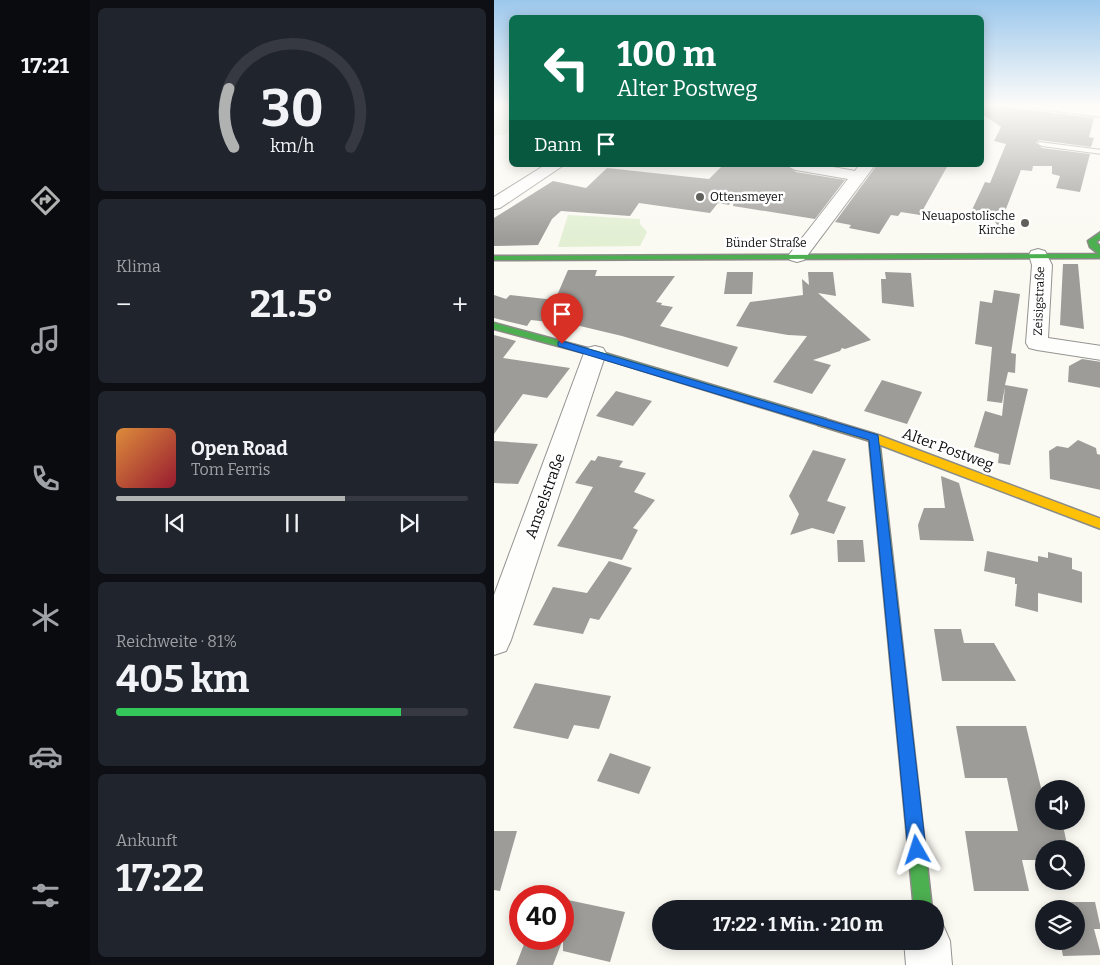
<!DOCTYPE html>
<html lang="de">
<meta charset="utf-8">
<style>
:root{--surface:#171b24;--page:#20242c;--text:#f1f3f6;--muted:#9ea1a6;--line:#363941;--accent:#b0b1b1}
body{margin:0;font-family:Bitter,serif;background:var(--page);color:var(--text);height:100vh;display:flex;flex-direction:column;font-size:19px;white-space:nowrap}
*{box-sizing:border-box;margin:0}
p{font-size:16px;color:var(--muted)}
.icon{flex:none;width:28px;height:28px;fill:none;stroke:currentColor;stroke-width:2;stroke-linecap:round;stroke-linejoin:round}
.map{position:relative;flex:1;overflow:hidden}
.panel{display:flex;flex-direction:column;gap:8px;padding:8px;background:#0d0f14;width:404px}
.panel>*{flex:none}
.banner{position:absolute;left:15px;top:15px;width:475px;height:152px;border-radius:8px;box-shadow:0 2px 12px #0003;background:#0b6e4f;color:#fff;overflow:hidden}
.buttons{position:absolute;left:541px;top:780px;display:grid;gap:10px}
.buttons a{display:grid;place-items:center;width:50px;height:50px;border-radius:50%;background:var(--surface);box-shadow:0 2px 12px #0003;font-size:25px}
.speed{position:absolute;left:15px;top:885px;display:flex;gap:10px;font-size:25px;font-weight:700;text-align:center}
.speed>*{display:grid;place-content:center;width:65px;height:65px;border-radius:50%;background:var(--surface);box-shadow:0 2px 12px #0003;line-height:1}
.speed .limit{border:8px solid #d22;background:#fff;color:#111}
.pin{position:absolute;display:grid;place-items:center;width:42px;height:42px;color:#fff;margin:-51px -21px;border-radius:50% 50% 50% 0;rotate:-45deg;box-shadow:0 0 5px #0007}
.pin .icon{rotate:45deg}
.me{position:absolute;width:55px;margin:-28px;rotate:354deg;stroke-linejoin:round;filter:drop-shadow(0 0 4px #0008)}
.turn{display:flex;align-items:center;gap:18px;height:105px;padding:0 25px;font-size:22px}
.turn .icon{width:65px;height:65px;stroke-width:2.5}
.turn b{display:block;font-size:35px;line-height:42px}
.then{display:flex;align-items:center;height:48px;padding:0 25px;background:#0003;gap:10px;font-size:19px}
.big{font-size:38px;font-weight:700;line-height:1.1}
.panel .widget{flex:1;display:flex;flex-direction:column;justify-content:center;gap:8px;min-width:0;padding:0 18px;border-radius:8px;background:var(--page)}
.panel .dial{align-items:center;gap:0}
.dial svg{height:130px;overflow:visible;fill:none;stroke:var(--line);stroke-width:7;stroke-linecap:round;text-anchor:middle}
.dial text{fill:var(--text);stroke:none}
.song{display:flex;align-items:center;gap:15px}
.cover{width:60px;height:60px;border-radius:8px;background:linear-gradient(135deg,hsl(30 70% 55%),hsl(350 70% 35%))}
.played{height:5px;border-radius:2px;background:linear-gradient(90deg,var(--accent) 65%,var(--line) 65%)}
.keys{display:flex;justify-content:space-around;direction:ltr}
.heat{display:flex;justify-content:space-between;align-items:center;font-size:28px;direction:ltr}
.charge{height:8px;border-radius:4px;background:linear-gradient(90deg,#34c759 81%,var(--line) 0)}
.trip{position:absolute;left:158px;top:900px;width:292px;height:50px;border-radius:25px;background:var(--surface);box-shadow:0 2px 12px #0003;font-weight:700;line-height:50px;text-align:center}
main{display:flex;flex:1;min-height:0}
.menu{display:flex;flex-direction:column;width:90px;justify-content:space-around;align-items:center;background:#090b0e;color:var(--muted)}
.menu .icon{width:35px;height:35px}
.menu .selected{color:var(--accent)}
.menu b{font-size:22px;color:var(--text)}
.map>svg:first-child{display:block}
.green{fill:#e2efd3}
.cemetery{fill:#e5ead6}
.building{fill:#9d9c98}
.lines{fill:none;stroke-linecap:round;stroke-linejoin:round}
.lane-casing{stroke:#949390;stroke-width:2}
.street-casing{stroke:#949390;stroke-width:2}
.fast-casing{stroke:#8a8a87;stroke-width:3}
.slow-casing{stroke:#8a8a87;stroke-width:3}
.lane{fill:#fefefd;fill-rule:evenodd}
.street{fill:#fefefd;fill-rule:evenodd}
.fast{fill:#4caf50;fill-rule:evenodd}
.slow{fill:#ffc107;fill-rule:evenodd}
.route{fill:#1a73e8;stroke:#114b97}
.poi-dot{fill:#60605d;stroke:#fff;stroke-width:2}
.labels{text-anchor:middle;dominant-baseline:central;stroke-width:5;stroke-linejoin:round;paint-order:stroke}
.far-poi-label{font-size:12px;fill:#0d0d0d;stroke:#fff;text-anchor:start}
.far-street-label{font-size:12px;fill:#0d0d0d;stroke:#fff}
.street-label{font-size:15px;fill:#0d0d0d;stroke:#fff}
</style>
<main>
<nav class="menu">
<b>17:21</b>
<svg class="icon selected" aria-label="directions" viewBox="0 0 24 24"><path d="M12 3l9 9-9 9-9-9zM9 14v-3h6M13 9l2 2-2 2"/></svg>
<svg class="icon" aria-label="music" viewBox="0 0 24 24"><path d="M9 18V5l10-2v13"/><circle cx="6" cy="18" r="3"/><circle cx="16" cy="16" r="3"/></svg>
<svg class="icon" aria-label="phone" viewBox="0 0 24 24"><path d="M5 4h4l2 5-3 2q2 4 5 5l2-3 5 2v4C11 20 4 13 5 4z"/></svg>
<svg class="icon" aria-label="climate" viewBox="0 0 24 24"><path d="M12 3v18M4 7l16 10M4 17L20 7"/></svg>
<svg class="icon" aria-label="car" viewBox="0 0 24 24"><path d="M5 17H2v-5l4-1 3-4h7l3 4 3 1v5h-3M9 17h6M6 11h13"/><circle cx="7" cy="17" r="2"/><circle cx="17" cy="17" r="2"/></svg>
<svg class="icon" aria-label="filters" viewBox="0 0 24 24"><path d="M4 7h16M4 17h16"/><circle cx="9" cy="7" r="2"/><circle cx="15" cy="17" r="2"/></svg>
</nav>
<section class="panel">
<div class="widget dial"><svg viewBox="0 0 100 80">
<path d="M14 69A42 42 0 1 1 86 69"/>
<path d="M14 69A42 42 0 0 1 11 33" stroke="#b0b1b1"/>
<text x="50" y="56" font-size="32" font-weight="700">30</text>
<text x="50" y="72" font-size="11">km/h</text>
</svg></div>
<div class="widget"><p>Klima</p>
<div class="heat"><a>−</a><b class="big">21.5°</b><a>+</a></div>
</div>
<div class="widget">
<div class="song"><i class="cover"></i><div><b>Open Road</b><p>Tom Ferris</p></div></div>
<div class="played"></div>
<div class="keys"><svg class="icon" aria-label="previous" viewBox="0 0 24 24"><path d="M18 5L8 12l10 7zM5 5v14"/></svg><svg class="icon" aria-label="pause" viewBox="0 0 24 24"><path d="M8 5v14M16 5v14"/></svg><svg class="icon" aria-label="next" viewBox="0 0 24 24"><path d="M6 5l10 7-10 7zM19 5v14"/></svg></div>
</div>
<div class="widget"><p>Reichweite · 81%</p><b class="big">405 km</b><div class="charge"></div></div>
<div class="widget"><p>Ankunft</p><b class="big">17:22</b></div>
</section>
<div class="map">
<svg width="607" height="965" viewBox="0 0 607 965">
<rect width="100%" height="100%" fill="#faf9f2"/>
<polygon class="green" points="74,215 146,219 146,224 153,232 146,246 64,247"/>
<polygon class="cemetery" points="0,104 17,104 17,131 10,135 0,135"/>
<g class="building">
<polygon points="488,104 600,118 595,137 600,138 597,147 545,140 542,143 548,148 596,154 586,192 562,188 566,176 558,174 558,166 539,166 538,171 527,170 505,227 491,209 477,212 491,182 496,183 512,144 500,141 507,127 488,114"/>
<polygon points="229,165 292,165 302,172 351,180 321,219 239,206 241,197 235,205 224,203 216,213 145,203 136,216 67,211 58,219 44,245 0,246 0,218 59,181 92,188 113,168 215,179"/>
<polygon points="383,165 454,165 426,215 407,212 404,216 397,215 385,234 355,228 357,225 341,222"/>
<polygon points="569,264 584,264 590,329 566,325"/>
<polygon points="74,270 103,270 101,276 181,276 162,302 168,303 167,305 179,307 166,326 244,347 234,367 128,336 65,321 64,323 37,320 33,326 0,318 0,295 12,299 16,295 61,300"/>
<polygon points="233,272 259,272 258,294 230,294"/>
<polygon points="314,272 339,272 342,296 324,293 377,340 351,349 348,348 346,351 319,360 337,365 318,394 279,382 313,336 294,335 242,326 256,302 309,295 308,279 315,285"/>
<polygon points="391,272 417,273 420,307 388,303 387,279 392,279"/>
<polygon points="500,290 526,294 517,353 522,354 521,373 514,372 511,385 534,389 516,465 504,463 505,454 480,447 491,411 508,416 511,387 508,403 493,401 498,347 481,344 486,301 498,303"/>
<polygon points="0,335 22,341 9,358 76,368 53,398 29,394 0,434"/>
<polygon points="588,359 607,362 607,388 574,382 575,366"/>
<polygon points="388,380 428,392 413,424 370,411"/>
<polygon points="122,391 158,401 139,426 102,416"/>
<polygon points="584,440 602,448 603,454 607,455 607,490 556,479 555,451 563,446 574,448"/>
<polygon points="0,441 44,444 24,484 0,483"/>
<polygon points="319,450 352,459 333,501 352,507 340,534 318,528 296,535 305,514 295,496"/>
<polygon points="104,456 129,461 125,467 152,473 140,492 161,500 139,528 144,530 128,560 63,546 99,487 81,483 97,460 101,461"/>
<polygon points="447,476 465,483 480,541 426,540 424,525 430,508 451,508"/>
<polygon points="343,540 369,540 371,562 344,562"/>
<polygon points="493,551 544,562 544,556 554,558 554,552 578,558 578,569 588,572 588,603 544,593 544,612 521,606 523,584 521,584 521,578 490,571"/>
<polygon points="115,561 138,568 105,620 96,618 89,634 39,625 59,587 93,593"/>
<polygon points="440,629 467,629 470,643 500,643 522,681 448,681"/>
<polygon points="41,683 117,696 105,729 80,725 74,739 19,728"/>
<polygon points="462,726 532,726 550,800 550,821 568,821 574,849 550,849 550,860 528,860 535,891 480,891 471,831 524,831 513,778 471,778"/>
<polygon points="116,753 157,767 145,794 103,781"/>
<polygon points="0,831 23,831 6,891 0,890"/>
<polygon points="69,899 131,912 116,962 69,951"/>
<polygon points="557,902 601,902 607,929 600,929 607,955 569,956 566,941 582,941 582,909 559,909"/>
<polygon points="32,939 69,939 59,965 22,965"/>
</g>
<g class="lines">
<defs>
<polygon id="lane" points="545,142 607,150 607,154 548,146 544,144"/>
<g id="street">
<polygon points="533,104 570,104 607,109 607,117 539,108"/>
<polygon points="51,165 70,165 6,208 0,209 0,197"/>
<polygon points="294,165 328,165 361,171 365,165 381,165 310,260 303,262 296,260 294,256 354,179 302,170 297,168"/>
<polygon points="544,249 551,251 558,265 554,338 607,346 607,360 543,350 535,348 532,343 538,265 535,255 537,251"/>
<polygon points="101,346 109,348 112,353 17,640 12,651 0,655 0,595 90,353 93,348"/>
<polygon points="441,922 449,925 456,941 458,965 412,965 410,941 441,941"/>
</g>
<g id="fast">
<polygon points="607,232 607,238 602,242 607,247 607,258 0,260 0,256 605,254 596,247 594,241"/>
<polygon points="0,323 104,351 332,419 333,422 328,426 98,355 0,329"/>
<polygon points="380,434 385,438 438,909 420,909 375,438"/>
</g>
<polygon id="slow" points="328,418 384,435 607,519 607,529 376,441 324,425 323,422 324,419"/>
</defs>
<use href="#lane" class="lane-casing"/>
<use href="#street" class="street-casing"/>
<use href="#fast" class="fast-casing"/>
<use href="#slow" class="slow-casing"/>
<use href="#lane" class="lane"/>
<use href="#street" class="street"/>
<use href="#fast" class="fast"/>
<use href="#slow" class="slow"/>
</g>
<linearGradient id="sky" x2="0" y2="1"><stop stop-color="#9cc7ec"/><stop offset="0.44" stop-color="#fdfcf9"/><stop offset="1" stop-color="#fdfcf9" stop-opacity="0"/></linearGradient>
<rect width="607" height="239" fill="url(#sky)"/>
<polygon class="route" points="68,341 384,435 432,850 429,856 423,859 417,856 414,850 375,440 64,346 64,342"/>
<g class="poi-dot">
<circle cx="206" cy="197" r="5"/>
<circle cx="531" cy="223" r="5"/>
</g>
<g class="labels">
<g class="far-poi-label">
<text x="216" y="197">Ottensmeyer</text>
<text x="521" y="216" text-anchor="end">Neuapostolische<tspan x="521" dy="14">Kirche</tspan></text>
</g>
<g class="far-street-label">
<text x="272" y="243">Bünder Straße</text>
<text transform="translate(545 301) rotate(-88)">Zeisigstraße</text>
</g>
<g class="street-label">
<text transform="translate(454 449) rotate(20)">Alter Postweg</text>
<text transform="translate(51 496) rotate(-70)">Amselstraße</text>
</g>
</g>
</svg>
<div class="buttons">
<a><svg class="icon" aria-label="sound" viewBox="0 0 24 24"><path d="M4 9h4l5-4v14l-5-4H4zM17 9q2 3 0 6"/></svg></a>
<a><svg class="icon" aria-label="search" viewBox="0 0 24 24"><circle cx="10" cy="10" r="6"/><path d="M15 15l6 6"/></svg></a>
<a><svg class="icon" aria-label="layers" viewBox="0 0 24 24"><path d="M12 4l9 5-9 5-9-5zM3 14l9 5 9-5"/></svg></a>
</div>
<div class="speed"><div class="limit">40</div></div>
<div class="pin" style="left:68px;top:344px;background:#d93025"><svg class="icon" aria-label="arrive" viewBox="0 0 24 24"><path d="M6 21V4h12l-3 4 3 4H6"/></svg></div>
<svg class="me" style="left:423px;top:850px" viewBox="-20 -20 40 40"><path d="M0-17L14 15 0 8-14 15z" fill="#1a73e8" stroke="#fff" stroke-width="4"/></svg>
<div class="trip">17:22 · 1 Min. · 210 m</div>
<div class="banner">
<div class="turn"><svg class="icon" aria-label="left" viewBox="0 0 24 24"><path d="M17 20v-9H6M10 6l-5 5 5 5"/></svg><div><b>100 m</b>Alter Postweg</div></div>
<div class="then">Dann<svg class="icon" aria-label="arrive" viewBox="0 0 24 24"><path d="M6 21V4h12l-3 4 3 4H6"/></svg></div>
</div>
</div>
</main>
